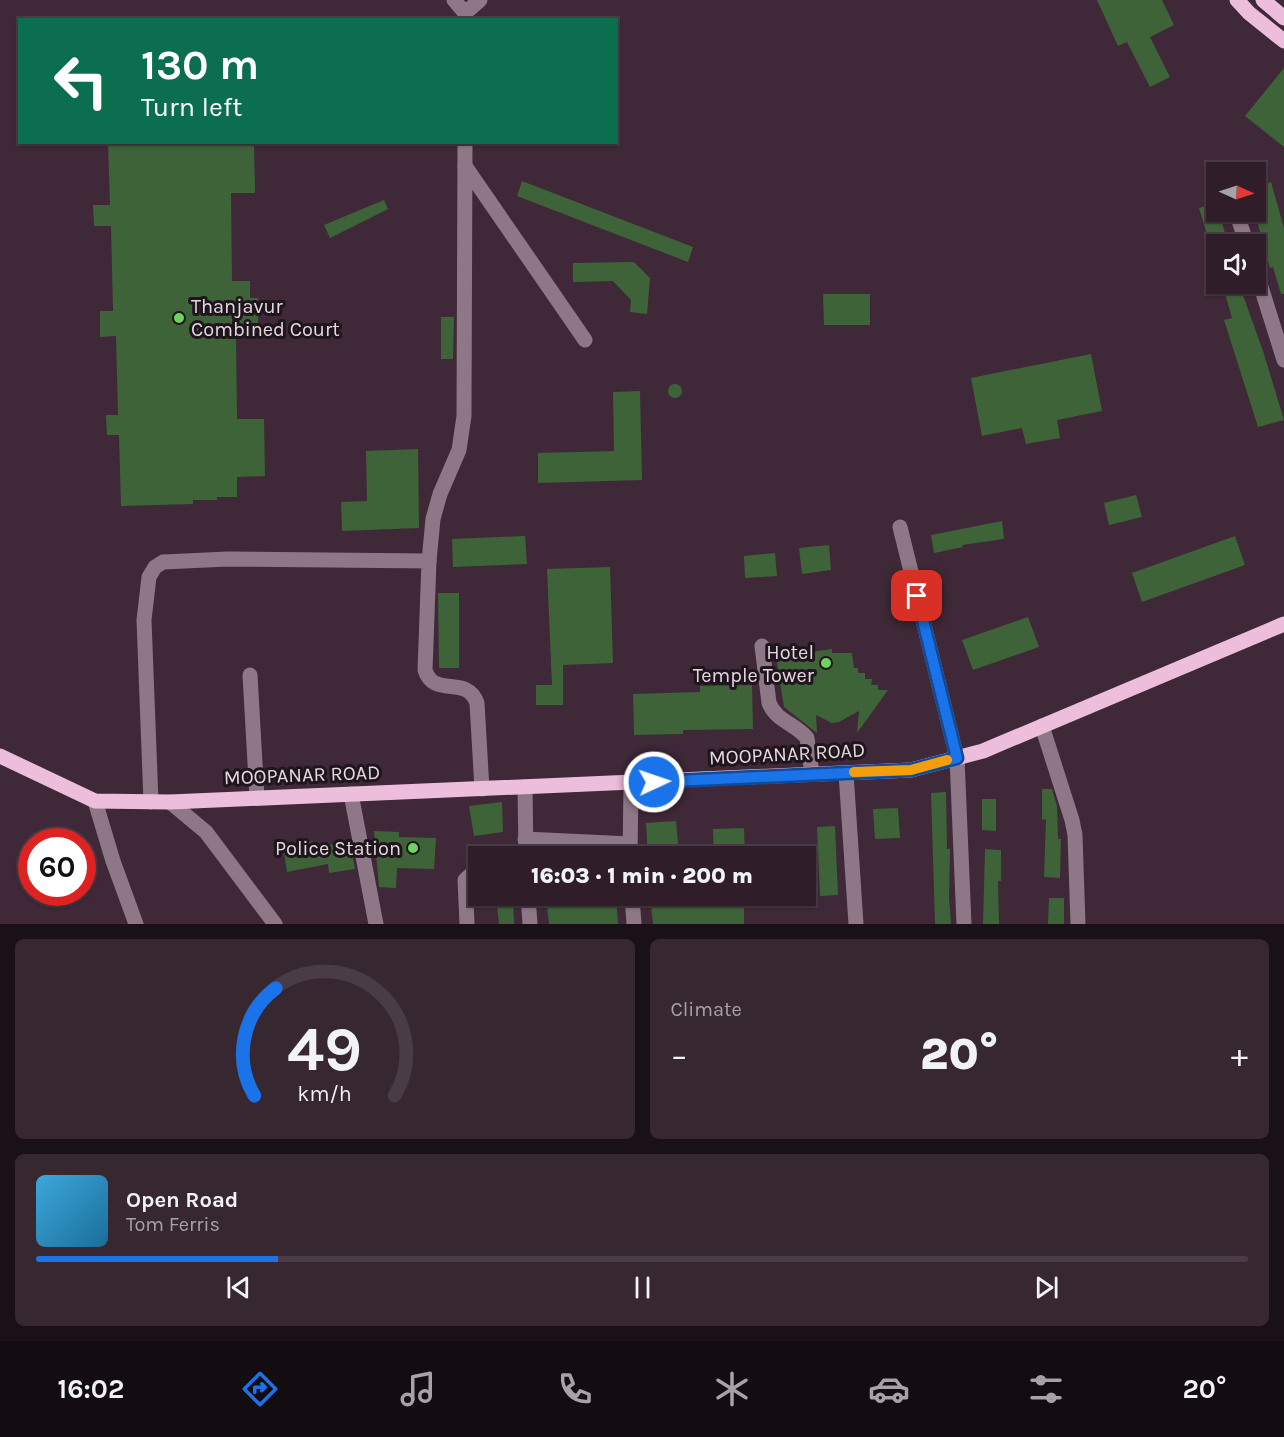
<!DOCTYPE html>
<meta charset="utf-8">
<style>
:root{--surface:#2f1e29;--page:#372731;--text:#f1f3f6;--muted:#a7a2a8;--line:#4a3c46;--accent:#1a73e8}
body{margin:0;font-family:Karla,sans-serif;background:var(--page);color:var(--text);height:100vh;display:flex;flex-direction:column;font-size:22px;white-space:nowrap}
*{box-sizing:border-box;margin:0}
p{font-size:20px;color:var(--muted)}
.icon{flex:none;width:33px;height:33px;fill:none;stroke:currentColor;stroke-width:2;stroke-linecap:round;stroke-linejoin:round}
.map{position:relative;height:924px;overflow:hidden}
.details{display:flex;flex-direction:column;gap:15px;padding:15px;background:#1a1017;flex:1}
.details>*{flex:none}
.banner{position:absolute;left:18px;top:18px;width:600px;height:126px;border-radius:0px;box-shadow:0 2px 4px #0004,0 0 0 2px var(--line);background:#0b6e4f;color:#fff;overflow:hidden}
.needle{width:39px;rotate:93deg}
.buttons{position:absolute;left:1206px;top:162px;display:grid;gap:12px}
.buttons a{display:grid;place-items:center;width:60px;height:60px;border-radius:0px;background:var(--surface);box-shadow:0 2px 4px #0004,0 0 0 2px var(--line);font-size:30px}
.speed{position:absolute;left:18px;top:828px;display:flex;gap:12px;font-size:30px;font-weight:700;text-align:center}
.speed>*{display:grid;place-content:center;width:78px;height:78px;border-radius:50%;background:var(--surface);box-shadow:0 2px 4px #0004,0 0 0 2px var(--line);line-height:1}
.speed .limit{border:9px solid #d22;background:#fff;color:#111}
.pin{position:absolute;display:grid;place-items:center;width:51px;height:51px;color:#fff;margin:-26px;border-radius:12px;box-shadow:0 3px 9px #0006}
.me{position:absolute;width:66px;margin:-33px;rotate:87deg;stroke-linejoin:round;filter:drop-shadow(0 0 4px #0008)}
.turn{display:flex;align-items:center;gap:21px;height:126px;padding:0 24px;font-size:27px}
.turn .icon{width:78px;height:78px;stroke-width:2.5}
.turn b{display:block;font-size:42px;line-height:51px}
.big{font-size:45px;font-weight:800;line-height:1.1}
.details .card{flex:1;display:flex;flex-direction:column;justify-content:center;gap:9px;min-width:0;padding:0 21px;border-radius:9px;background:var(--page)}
.details .dial{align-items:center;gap:0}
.dial svg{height:156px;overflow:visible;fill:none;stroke:var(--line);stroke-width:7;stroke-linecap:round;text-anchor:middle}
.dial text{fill:var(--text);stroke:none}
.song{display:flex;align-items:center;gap:18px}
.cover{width:72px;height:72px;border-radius:9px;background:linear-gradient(135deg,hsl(200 70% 55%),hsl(200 70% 35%))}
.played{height:6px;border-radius:3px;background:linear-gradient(90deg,var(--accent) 20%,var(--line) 20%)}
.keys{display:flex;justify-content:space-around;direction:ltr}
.heat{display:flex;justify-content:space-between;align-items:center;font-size:33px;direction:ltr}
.details .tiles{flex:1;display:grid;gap:15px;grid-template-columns:1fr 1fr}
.card:last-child{grid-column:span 2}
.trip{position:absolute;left:468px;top:846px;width:348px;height:60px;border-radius:0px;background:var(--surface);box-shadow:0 2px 4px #0004,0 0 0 2px var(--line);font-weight:800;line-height:60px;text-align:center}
.menu{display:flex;height:96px;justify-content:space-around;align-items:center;background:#130c10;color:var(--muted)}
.menu .icon{width:42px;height:42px}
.menu .current{color:var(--accent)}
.menu b{font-size:27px;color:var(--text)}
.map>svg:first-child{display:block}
.building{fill:#3f6339}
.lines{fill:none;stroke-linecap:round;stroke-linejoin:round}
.minor{stroke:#8e7786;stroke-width:15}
.major{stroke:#edbedc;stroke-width:15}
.route-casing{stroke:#114b97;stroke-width:15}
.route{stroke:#1a73e8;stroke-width:10}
.slow{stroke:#f59e0b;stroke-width:10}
.poi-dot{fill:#6fd360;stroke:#1f151c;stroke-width:2}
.labels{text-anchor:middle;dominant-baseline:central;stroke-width:6;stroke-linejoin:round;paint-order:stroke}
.poi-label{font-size:20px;fill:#e5d6df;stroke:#1f151c;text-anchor:end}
.street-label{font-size:20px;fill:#e5d6df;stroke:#1f151c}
</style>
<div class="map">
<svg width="1284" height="924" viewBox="0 0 1284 924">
<rect width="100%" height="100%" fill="#3f2837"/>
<g class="building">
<polygon points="1097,0 1162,0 1174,25 1150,37 1170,77 1150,87 1127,42 1118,46"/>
<polygon points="1284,68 1284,147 1245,116"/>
<polygon points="108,142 254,142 255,193 231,193 232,281 250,281 250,298 258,298 258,330 236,331 237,419 264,419 265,476 237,477 237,497 217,497 217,500 193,500 193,504 121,506 119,435 107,435 106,415 118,415 116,336 100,337 100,311 113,311 111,226 94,226 93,205 110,205"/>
<polygon points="522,181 693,247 688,262 517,196"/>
<polygon points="1271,182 1284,228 1284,294 1281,294 1273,267 1270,268 1256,217 1256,187"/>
<polygon points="384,200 388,209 330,238 324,225"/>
<polygon points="1216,203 1216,212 1219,212 1228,244 1210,244 1199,208"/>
<polygon points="634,262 650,278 647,314 630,312 631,300 613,281 573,282 573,263"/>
<polygon points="1233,284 1239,284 1263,351 1284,420 1258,427 1224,320 1232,318 1223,287"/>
<polygon points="823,294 870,294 870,325 824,325"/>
<polygon points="441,317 454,317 453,359 441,359"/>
<polygon points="1091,354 1102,411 1057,420 1060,438 1026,444 1022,428 982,436 971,378"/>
<circle cx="675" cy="391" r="7"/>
<polygon points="640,391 642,480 538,483 538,453 614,451 613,392"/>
<polygon points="418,449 419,528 342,531 341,502 367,501 366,451"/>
<polygon points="1136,495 1142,517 1109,525 1104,503"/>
<polygon points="1002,521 1004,539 962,545 963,547 934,553 931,535"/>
<polygon points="525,536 527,564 453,567 452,539"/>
<polygon points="1235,536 1245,565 1142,602 1132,573"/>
<polygon points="829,545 831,570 802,574 799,548"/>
<polygon points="775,553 777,576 745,578 744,556"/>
<polygon points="610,567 613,663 563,665 563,705 536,705 536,685 552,685 547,569"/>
<polygon points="438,593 459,593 459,668 439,668"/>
<polygon points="1028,617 1039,647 973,670 962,640"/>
<polygon points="832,649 832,653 852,653 854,668 858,668 858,673 865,673 865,679 872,679 871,685 878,685 878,690 888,690 857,733 859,711 839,722 832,723 816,715 817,733 784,707 776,657"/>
<polygon points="752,685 753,729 683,730 683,734 634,735 633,694 700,692 700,686"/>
<polygon points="1042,789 1052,789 1057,806 1058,839 1061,839 1060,878 1044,877 1046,819 1042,820"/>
<polygon points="946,792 947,849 950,849 949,898 951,924 935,924 931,793"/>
<polygon points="982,799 996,799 996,831 982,830"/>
<polygon points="502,802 503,832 474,836 469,806"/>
<polygon points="898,808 900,838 875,839 873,809"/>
<polygon points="676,821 679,856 648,856 646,823"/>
<polygon points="835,826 838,895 820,896 817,827"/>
<polygon points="744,828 745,856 714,856 713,829"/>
<polygon points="374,831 399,832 399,837 436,838 434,869 397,868 396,888 379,887"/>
<polygon points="313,841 313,846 345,843 346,854 352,853 355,869 329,873 328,864 287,872 283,847"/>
<polygon points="985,849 1001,850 1001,881 998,881 999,924 983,924"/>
<polygon points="496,896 513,896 514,924 499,924"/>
<polygon points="546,896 616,896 618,924 549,924"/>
<polygon points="650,896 744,896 744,924 653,924"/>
<polygon points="1049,898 1064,898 1064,924 1048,924"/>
</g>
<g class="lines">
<g class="minor">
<polyline points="454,0 465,13 465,20"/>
<polyline points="465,13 480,0"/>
<polyline points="465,166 585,340"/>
<polyline points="1236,212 1247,244"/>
<polyline points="1256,271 1284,360"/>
<polyline points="900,527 957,758 964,924"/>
<polyline points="429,561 433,519 440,494 459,450 464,416 465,142"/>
<path d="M 762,646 L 769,703 C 777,722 795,723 807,738 L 812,774"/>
<polyline points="250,675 257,798"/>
<polyline points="1042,726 1072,820 1075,835 1078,924"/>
<polyline points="846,773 856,924"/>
<polyline points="525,787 526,856"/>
<polyline points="351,794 376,924"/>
<polyline points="95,801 113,861 136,924"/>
<path d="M 151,802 L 144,620 L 149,577 L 155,567 L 163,562 L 228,559 L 429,561 L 425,670 C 434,699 467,674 477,703 L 482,789"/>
<polyline points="170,802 206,832 275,924"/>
<polyline points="525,839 630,844"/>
<polyline points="630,856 631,783"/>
<polyline points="528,896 530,924"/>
<polyline points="632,896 634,924"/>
<polyline points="467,924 465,880 478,868"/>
</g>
<g class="major">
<polyline points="1237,0 1249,13 1284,41"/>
<polyline points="1263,0 1284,18"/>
<polyline points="0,756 95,801 170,802 911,770 983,751 1284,624"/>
</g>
</g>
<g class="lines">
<defs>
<polyline id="route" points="654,782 911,770 957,758 917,596"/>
</defs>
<use href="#route" class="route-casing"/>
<use href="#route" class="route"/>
<polyline class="slow" points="854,772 911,770 947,760"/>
</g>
<g class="poi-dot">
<circle cx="179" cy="318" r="6"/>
<circle cx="826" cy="663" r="6"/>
<circle cx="413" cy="848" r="6"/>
</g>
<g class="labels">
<g class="poi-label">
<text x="191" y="306" text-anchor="start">Thanjavur<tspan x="191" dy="23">Combined Court</tspan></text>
<text x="814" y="652">Hotel<tspan x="814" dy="23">Temple Tower</tspan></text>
<text x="401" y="848">Police Station</text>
</g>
<g class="street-label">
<text transform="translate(787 754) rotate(-3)">MOOPANAR ROAD</text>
<text transform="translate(302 775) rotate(-2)">MOOPANAR ROAD</text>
</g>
</g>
</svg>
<div class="buttons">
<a><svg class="needle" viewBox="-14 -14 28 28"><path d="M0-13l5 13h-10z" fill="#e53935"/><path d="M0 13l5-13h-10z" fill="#a7a2a8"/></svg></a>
<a><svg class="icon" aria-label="sound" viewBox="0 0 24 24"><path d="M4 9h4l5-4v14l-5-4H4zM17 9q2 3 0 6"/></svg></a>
</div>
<div class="speed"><div class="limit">60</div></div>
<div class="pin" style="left:917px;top:596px;background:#d93025"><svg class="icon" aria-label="arrive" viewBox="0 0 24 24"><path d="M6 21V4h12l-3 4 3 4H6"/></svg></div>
<svg class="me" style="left:654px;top:782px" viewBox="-20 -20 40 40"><circle r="17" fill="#1a73e8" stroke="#fff" stroke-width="3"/><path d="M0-11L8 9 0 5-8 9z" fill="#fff"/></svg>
<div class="trip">16:03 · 1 min · 200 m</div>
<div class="banner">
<div class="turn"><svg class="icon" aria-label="left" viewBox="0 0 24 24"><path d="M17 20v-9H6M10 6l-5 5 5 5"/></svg><div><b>130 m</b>Turn left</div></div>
</div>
</div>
<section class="details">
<div class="tiles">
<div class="card dial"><svg viewBox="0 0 100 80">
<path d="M14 69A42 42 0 1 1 86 69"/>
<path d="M14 69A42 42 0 0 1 25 14" stroke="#1a73e8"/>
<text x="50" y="56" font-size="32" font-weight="700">49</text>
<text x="50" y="72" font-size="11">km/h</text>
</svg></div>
<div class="card"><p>Climate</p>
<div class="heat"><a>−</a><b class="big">20°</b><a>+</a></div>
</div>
<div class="card">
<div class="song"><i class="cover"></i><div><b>Open Road</b><p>Tom Ferris</p></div></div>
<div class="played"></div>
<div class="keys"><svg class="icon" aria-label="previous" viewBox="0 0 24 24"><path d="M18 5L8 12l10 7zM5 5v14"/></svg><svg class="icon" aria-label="pause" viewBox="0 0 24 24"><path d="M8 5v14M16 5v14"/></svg><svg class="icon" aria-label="next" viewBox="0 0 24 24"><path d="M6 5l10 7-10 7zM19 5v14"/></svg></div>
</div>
</div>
</section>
<nav class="menu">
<b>16:02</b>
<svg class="icon current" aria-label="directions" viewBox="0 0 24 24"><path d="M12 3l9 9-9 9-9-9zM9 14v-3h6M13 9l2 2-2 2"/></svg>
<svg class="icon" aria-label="music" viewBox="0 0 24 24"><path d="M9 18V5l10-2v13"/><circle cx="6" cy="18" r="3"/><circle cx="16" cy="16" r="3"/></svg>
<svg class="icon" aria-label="phone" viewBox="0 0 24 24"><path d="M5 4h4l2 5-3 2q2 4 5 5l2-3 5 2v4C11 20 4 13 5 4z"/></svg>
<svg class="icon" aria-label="climate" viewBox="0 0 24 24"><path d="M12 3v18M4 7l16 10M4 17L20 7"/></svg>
<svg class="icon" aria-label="car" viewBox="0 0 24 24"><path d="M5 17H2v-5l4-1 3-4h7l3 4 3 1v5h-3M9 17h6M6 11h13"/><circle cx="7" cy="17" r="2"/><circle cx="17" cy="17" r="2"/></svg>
<svg class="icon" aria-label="filters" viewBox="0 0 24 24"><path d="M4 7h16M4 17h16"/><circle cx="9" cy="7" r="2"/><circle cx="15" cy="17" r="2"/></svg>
<b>20°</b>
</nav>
